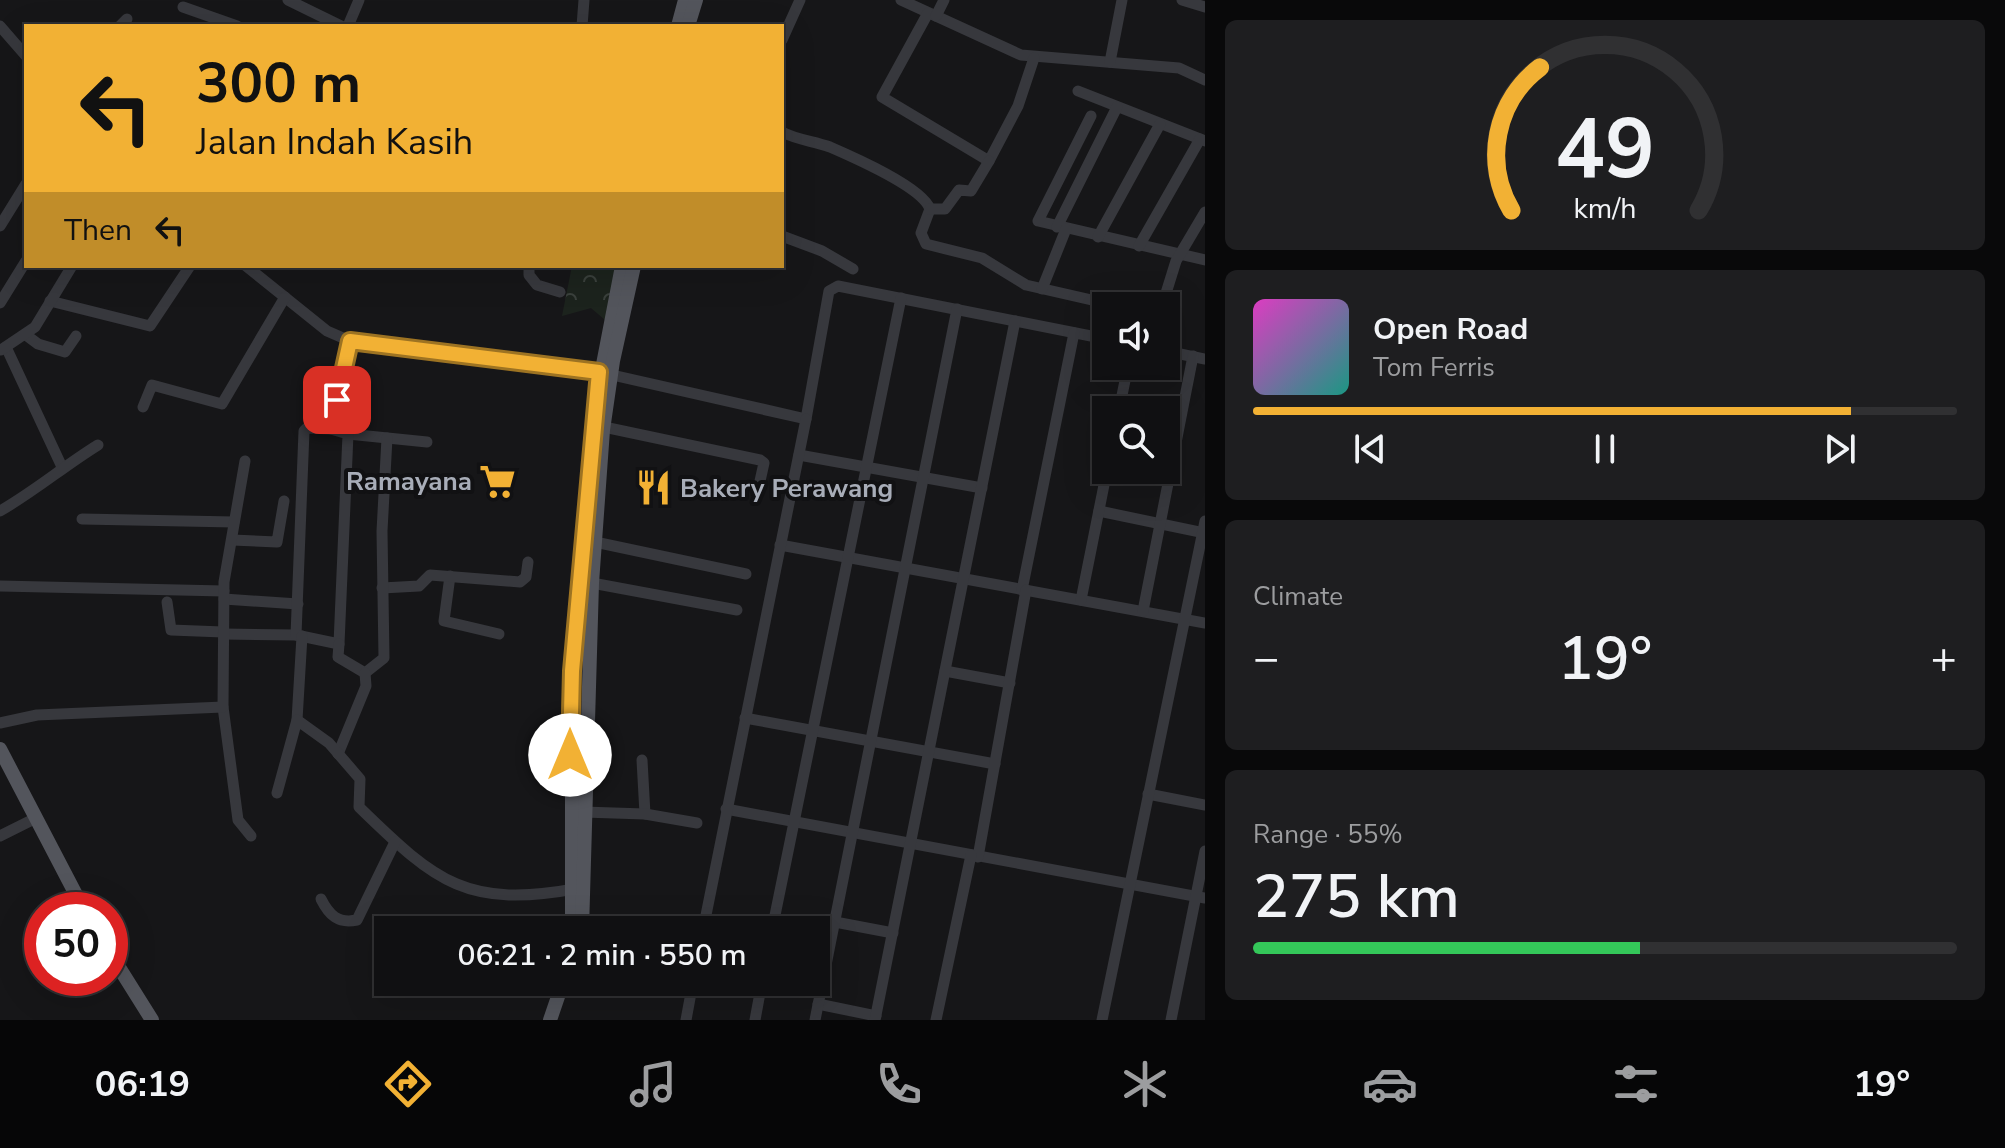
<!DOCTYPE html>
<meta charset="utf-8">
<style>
:root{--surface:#101012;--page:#1e1e20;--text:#f1f3f6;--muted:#9c9d9f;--line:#303032;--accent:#f2b134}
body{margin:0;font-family:"Nunito Sans",sans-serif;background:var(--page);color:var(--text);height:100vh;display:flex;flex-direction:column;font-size:30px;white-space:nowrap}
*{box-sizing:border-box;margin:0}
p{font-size:26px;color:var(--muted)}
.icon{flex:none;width:44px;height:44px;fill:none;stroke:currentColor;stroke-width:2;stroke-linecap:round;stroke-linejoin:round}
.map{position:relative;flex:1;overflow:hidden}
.details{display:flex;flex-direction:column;gap:20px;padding:20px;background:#09090a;width:800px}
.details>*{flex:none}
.banner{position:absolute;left:24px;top:24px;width:760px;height:244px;border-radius:0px;box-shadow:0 8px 32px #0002,0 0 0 2px var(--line);background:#f2b134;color:#111;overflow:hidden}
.controls{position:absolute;left:1092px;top:292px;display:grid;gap:16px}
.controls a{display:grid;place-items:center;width:88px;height:88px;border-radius:0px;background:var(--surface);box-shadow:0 8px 32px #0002,0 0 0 2px var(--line);font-size:40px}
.speed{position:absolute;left:24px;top:892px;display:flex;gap:16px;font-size:40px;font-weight:700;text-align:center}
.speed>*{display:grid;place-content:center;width:104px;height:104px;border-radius:50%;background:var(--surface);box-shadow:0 8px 32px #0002,0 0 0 2px var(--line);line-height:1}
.speed .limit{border:12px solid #d22;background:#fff;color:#111}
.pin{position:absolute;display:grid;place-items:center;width:68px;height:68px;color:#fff;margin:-34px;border-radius:16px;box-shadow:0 4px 12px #0006}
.me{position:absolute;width:88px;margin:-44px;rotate:0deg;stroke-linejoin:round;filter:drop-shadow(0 0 6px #0008)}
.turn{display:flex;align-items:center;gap:28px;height:168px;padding:0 40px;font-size:36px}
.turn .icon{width:104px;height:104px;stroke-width:2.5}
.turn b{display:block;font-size:56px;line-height:68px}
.then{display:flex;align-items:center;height:76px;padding:0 40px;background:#0003;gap:16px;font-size:30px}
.big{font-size:60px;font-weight:600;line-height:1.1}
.details .tile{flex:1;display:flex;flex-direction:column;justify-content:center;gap:12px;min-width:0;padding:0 28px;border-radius:12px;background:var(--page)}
.details .dial{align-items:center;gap:0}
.dial svg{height:208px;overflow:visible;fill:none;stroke:var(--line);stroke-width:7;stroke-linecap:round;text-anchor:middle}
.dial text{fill:var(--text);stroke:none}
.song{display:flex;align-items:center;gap:24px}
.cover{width:96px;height:96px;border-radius:12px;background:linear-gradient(135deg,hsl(310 70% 55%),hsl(170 70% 35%))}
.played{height:8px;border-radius:4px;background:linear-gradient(90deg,var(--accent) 85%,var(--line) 85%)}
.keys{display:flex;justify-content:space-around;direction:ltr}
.heat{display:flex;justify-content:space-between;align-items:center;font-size:44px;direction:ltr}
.charge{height:12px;border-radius:6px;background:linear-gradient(90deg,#34c759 55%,var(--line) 0)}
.trip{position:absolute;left:374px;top:916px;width:456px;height:80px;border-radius:0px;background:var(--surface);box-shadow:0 8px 32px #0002,0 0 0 2px var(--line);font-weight:600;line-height:80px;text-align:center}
.tab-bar{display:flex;height:128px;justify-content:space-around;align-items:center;background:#060607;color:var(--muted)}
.tab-bar .icon{width:56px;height:56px}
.tab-bar .active{color:var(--accent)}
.tab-bar b{font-size:36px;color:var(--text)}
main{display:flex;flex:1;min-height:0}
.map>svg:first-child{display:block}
.park{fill:url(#park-crowns)}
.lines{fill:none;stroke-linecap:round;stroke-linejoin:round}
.minor{stroke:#37383d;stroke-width:11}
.major{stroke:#53555c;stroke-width:14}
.rail{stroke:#4a4c52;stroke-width:3;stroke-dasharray:10 8;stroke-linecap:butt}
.route-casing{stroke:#9d7322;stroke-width:20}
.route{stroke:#f2b134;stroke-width:14}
.labels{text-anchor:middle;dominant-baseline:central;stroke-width:8;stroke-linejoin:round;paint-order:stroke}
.poi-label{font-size:26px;font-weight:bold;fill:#a8adb8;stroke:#111113;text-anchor:end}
</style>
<main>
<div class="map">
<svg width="1205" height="1020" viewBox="0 0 1205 1020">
<defs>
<pattern id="park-crowns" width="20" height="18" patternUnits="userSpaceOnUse" patternTransform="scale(2)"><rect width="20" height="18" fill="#1c231d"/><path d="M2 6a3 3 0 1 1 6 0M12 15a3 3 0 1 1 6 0" fill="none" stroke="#3a403c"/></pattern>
</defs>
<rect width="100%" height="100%" fill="#161618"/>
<polygon class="park" points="572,266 624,266 611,325 591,308 562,316"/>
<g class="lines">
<g class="minor">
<polyline points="288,0 341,26"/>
<polyline points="901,0 1021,55 1179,68 1205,80"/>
<polyline points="1182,0 1205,7"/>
<polyline points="183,7 237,26"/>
<polyline points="928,13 882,97 989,161 1018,106 1034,58"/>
<polyline points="936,16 944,0"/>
<polyline points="0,26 26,56"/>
<polyline points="120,26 127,19"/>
<polyline points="348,26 359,0"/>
<polyline points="582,26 584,0"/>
<polyline points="782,40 800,0"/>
<polyline points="1110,62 1122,0"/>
<polyline points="1078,91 1205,141"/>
<polyline points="1091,116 1038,221 1205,260"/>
<path d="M 782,132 C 797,140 814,141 830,147 C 853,157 922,187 930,209 L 921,233 L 926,244 L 982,258 L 1026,285 L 1118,306"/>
<polyline points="930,209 945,209 959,190 971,191 989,161"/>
<polyline points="0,226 26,184"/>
<polyline points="1057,227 1117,107"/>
<polyline points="782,236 822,251 853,269"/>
<polyline points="1098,237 1160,124"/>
<polyline points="1139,246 1200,139"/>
<polyline points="246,266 327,331 350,341 599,372 806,419 829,291 838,286 1106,339"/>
<polyline points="529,266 529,275 537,285 560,292"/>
<polyline points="1042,289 1066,229"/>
<polyline points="50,301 150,326 190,266"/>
<polyline points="0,303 26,261"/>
<polyline points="1162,306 1176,261 1205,212"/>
<polyline points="26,335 38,344 65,352 76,336"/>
<polyline points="6,347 62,467"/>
<polyline points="1,350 35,327 72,266"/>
<polyline points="1166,351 1205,359"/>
<polyline points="143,407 152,385 222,404 285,297"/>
<polyline points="1119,410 1128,366"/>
<polyline points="604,427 760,460 764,463 760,481"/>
<polyline points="348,434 427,442"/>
<polyline points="799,455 982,488"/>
<path d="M 0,511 C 35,491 64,466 98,445"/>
<polyline points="1099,511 1205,533"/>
<polyline points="82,519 234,522"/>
<polyline points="232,540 277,542 284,501"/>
<polyline points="595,542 746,574"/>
<polyline points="780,545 1205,623"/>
<polyline points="450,576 444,621 499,634"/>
<polyline points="592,583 737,610"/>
<polyline points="0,586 224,591"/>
<polyline points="382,588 419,586 430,575 520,582 526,577 528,562"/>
<polyline points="1022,590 1074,333"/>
<polyline points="224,599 298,604"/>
<polyline points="1081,600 1107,470"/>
<polyline points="167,602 171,630 223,632"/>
<polyline points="1143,611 1193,356"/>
<polyline points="223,634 296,635 339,644 348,434 331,429 350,341"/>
<polyline points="296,635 304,431 307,428 331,429"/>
<polyline points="339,644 338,657 365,673 384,658 382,531 387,438"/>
<polyline points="945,671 1010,683"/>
<polyline points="223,707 238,820 251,836"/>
<polyline points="745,718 995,764"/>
<polyline points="297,720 302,636"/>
<polyline points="0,723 37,715 223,707 224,582 245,461"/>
<polyline points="338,754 366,686 365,673"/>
<polyline points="642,760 645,814"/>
<path d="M 277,793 L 297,720 L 329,743 L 360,779 L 359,807 C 437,883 467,909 580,888"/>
<polyline points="1148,794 1205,805"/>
<polyline points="726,809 1205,898"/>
<polyline points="583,812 645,814 697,823"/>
<polyline points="0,836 36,818"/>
<polyline points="978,857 1026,590"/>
<path d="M 321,899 C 329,915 338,924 357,920 L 395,842"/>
<polyline points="835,922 893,933"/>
<polyline points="703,930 806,419"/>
<polyline points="772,930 901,298"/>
<polyline points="818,1004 876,1016"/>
<polyline points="686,1020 693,982"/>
<polyline points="755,1020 762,982"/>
<polyline points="815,1020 957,309"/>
<polyline points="875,1020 1015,321"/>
<polyline points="936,1020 971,855"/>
<polyline points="1102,1020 1205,521"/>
<polyline points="1171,1020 1205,851"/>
</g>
<g class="major">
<polyline points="678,26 685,0"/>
<polyline points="688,26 696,0"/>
<polyline points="0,749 84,910"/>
<polyline points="572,930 572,671 593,416 622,266"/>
<polyline points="582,930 592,583 603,430 613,361 634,266"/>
<polyline points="110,953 152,1020"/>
<polyline points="550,1020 563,982"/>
</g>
<polyline class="rail" points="576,551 587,511"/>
</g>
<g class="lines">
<defs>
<polyline id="route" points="337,400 350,341 599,372 572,671 570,755"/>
</defs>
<use href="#route" class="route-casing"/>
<use href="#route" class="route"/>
</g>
<defs>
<symbol id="supermarket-bare" viewBox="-9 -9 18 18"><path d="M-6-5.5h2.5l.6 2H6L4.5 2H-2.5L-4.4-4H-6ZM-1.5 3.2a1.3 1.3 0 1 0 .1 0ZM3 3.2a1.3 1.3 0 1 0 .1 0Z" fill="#f2b134" stroke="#111113" stroke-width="2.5" paint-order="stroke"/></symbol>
<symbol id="restaurant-bare" viewBox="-9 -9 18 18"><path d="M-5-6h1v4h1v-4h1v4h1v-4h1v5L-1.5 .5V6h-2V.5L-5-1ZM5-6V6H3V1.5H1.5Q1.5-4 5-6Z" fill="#f2b134" stroke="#111113" stroke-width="2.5" paint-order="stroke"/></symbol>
</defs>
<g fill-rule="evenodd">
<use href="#supermarket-bare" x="472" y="456" width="51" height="51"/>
<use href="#restaurant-bare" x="628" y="462" width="51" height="51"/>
</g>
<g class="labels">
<g class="poi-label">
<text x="472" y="481">Ramayana</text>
<text x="680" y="488" text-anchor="start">Bakery Perawang</text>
</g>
</g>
</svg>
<div class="controls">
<a><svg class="icon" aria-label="sound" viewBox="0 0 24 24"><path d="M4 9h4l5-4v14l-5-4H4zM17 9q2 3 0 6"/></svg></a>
<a><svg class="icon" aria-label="search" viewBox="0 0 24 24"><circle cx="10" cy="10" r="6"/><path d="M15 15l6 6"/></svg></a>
</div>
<div class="speed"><div class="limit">50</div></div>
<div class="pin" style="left:337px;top:400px;background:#d93025"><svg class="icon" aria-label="arrive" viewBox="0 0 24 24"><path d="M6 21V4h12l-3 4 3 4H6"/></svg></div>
<svg class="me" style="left:570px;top:755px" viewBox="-20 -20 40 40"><circle r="19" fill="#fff"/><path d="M0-13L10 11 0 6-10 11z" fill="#f2b134"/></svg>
<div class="trip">06:21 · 2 min · 550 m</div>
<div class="banner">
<div class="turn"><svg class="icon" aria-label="left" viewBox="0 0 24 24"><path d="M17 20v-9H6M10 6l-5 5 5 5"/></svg><div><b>300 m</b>Jalan Indah Kasih</div></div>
<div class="then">Then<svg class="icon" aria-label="left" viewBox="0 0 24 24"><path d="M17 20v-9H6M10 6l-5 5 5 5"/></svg></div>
</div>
</div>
<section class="details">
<div class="tile dial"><svg viewBox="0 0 100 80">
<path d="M14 69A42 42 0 1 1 86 69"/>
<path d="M14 69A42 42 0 0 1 25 14" stroke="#f2b134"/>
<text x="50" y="56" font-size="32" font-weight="700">49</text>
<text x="50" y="72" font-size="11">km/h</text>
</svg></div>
<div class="tile">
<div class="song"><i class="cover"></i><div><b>Open Road</b><p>Tom Ferris</p></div></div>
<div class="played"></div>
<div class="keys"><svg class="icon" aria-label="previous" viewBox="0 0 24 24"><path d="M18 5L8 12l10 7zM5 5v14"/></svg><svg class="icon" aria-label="pause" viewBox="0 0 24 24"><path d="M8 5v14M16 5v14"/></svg><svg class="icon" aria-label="next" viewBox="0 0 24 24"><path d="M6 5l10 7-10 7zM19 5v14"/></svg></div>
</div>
<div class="tile"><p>Climate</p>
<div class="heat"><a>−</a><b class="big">19°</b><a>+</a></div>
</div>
<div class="tile"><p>Range · 55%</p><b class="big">275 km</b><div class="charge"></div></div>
</section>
</main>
<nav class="tab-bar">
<b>06:19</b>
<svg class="icon active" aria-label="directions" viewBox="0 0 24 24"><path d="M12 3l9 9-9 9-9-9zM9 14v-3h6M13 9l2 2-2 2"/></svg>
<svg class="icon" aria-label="music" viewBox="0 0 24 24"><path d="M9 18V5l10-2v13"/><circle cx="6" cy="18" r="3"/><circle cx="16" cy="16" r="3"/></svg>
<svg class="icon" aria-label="phone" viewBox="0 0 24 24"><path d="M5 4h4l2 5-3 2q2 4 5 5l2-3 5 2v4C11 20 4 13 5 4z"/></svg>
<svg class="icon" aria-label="climate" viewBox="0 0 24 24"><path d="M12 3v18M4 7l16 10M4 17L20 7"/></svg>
<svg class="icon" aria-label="car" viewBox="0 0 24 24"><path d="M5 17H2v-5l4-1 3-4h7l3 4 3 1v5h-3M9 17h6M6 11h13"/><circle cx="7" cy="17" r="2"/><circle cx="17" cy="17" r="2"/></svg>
<svg class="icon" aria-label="filters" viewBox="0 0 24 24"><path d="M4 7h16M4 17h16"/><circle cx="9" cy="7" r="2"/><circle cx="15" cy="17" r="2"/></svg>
<b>19°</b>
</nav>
